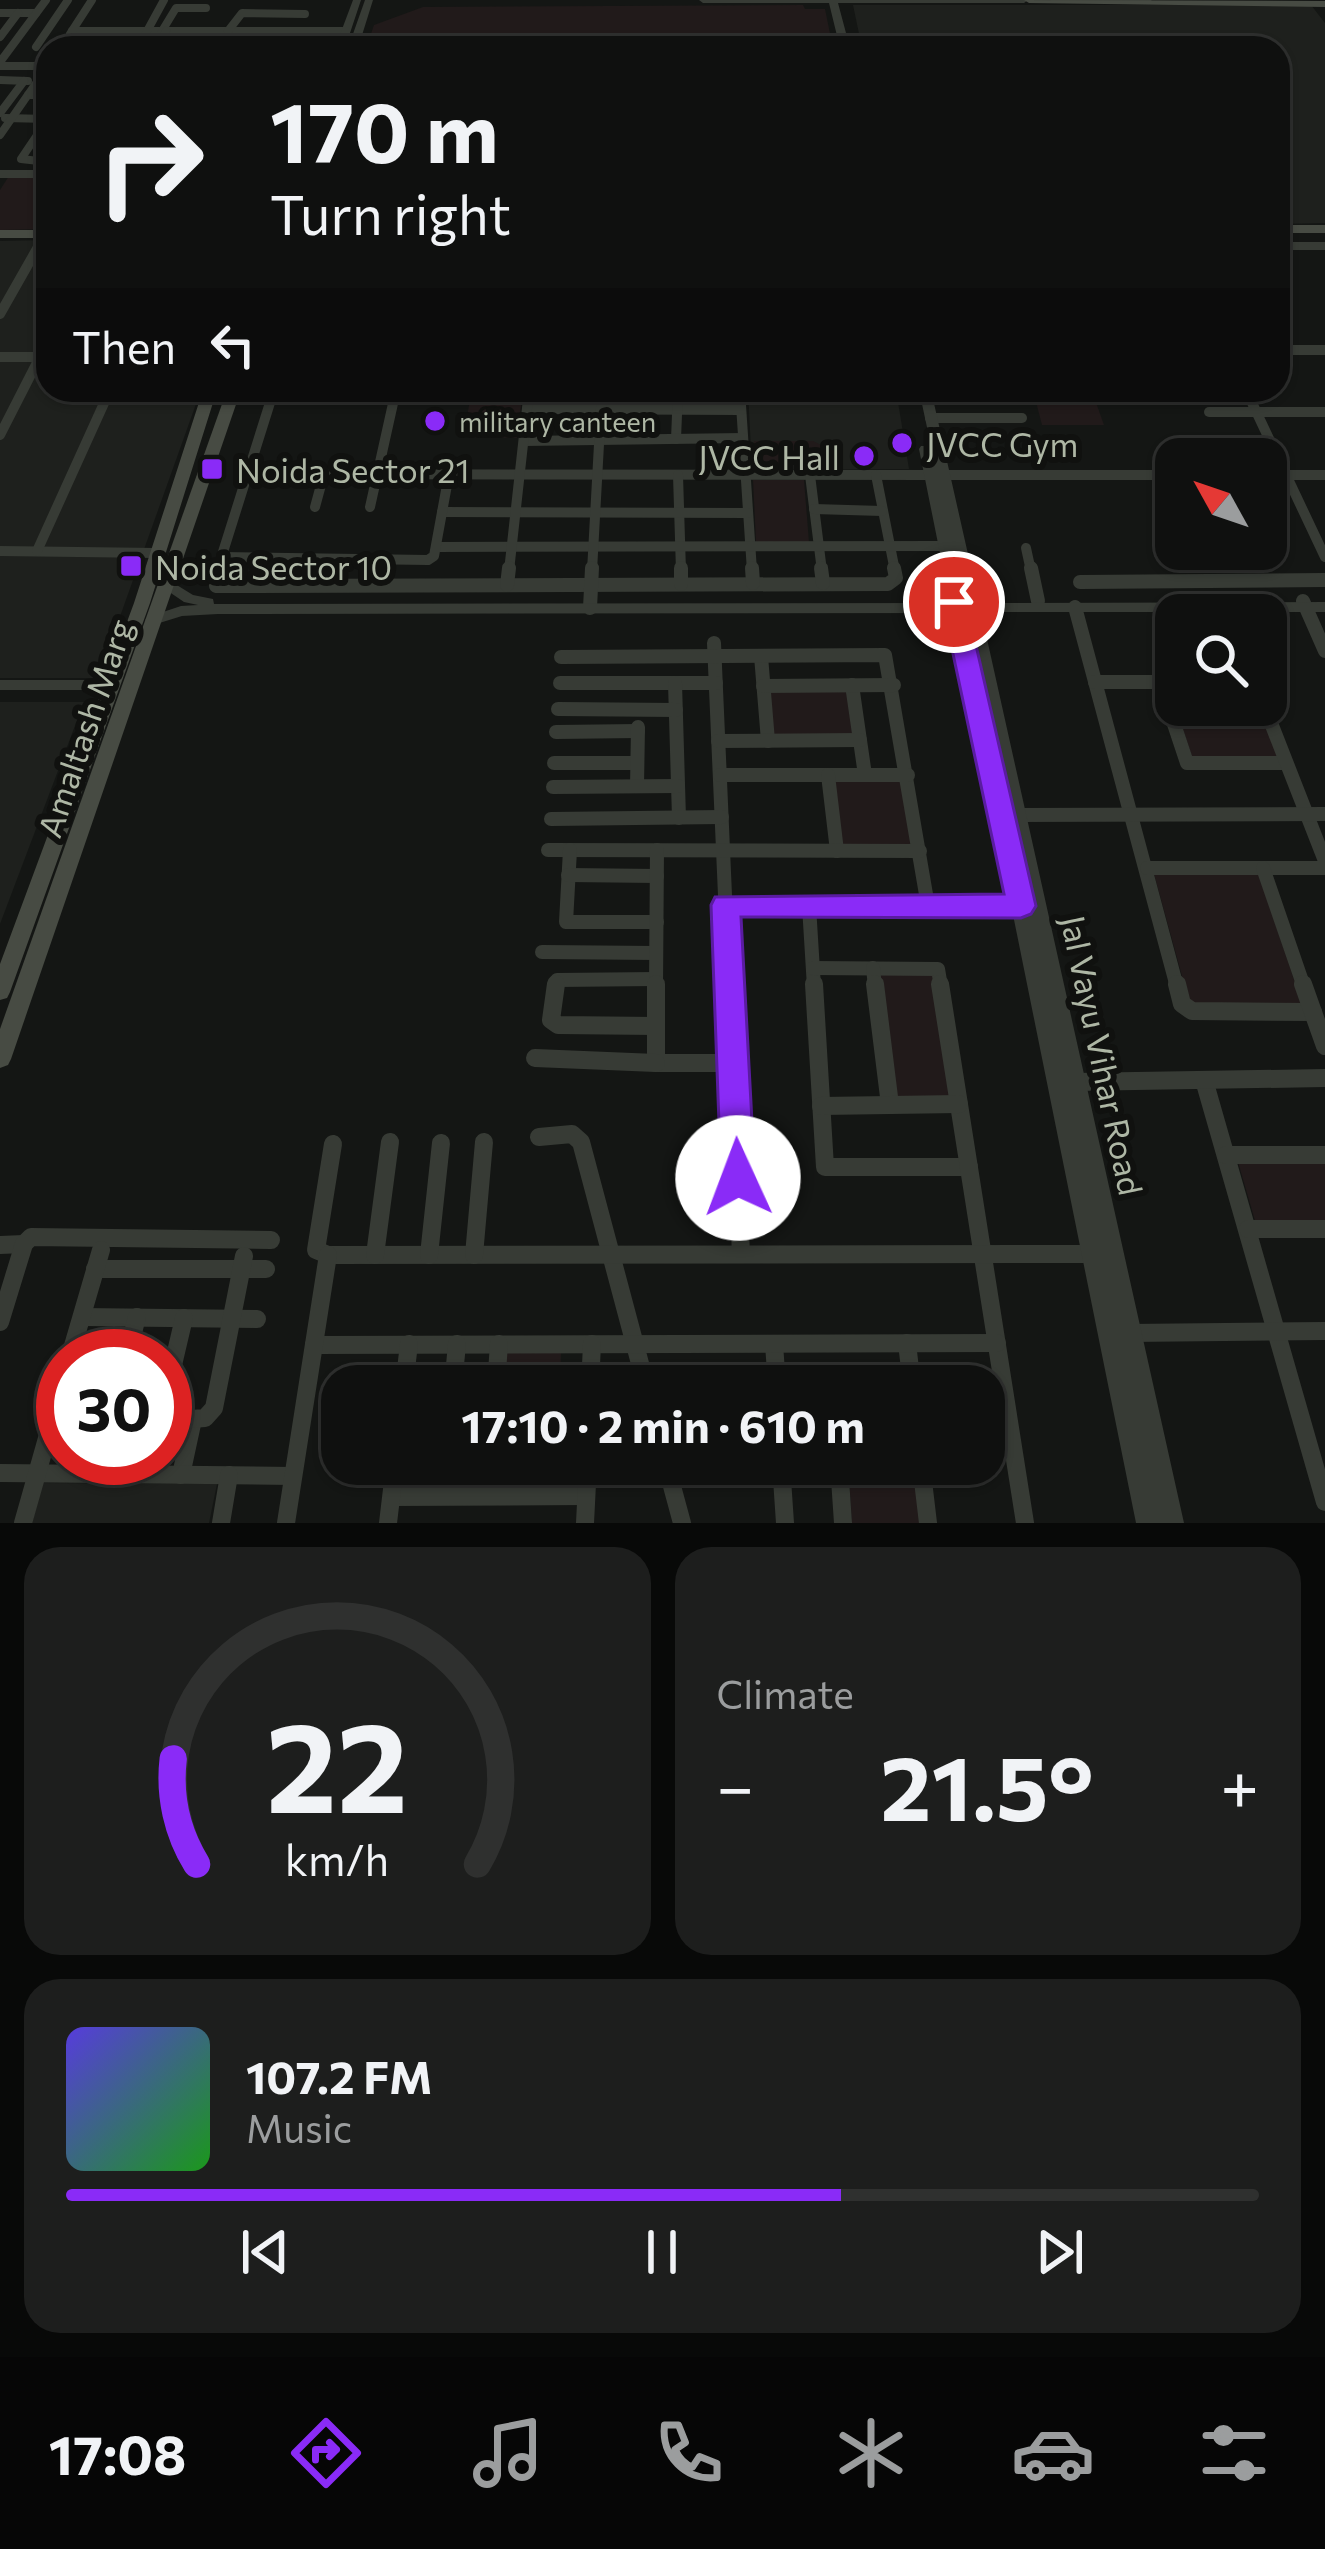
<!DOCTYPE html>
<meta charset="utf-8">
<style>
:root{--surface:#0f100f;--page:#1d1e1d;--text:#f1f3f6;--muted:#9b9d9e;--line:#2f302f;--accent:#8a2bf7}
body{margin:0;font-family:Commissioner,sans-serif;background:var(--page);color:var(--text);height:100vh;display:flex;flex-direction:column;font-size:45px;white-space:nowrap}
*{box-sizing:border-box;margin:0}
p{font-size:39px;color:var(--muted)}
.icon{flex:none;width:66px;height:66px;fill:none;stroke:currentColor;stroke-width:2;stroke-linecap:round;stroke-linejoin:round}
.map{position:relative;height:1523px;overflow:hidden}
.side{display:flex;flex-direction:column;gap:24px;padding:24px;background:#080908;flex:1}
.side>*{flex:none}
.hud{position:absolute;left:36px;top:36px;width:1254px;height:366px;border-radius:36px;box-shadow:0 3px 9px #0004,0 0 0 3px var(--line);background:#0f100f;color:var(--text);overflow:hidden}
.needle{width:78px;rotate:310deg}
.tools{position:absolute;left:1155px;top:438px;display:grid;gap:24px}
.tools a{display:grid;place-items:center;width:132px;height:132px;border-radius:24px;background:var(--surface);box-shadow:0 3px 9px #0004,0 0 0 3px var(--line);font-size:60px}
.speed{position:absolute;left:36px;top:1329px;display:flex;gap:24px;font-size:60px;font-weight:700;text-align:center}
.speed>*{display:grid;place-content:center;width:156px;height:156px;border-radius:50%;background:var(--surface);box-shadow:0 3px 9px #0004,0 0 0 3px var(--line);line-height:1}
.speed .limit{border:18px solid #d22;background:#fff;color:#111}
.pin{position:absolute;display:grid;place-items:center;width:102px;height:102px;color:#fff;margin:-51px;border:6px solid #fff;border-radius:50%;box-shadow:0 3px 12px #0007}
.me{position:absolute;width:132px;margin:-66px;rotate:358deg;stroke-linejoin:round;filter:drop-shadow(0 0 9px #0008)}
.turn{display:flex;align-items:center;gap:42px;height:252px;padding:0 36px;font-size:54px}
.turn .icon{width:156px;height:156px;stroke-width:2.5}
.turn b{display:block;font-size:84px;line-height:102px}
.then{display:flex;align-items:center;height:114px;padding:0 36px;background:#0003;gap:24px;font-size:45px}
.big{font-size:90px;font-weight:700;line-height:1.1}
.side .tile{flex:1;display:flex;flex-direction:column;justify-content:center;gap:18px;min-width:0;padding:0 42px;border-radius:36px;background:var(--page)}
.side .dial{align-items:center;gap:0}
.dial svg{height:312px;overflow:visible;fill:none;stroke:var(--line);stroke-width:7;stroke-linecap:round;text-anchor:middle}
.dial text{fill:var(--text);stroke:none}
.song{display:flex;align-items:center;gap:36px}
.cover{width:144px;height:144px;border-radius:18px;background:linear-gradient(135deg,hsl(250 70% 55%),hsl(120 70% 35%))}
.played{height:12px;border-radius:6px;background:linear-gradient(90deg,var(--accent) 65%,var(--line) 65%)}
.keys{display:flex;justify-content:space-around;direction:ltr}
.heat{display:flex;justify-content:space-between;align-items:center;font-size:66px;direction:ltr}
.side .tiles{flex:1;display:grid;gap:24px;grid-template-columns:1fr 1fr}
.tile:last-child{grid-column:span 2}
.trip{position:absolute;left:321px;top:1365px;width:684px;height:120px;border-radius:36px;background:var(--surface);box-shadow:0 3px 9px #0004,0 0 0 3px var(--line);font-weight:700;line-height:120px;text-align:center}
.dock{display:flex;height:192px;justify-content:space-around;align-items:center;background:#060606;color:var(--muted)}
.dock .icon{width:84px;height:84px}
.dock .active{color:var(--accent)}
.dock b{font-size:54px;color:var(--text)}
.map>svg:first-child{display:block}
.built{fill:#1e201d}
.green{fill:#211a1a}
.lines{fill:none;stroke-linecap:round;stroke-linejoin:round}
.minor-far3{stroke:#373b35;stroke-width:8}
.minor-far2{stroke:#373b35;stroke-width:10}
.minor-far1{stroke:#373b35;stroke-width:14}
.minor{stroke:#373b35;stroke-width:18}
.tertiary{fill:#373b35;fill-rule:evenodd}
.secondary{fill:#474b43;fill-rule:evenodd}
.route{fill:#8a2bf7;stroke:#5a1ca1;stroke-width:3}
.poi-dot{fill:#8a2bf7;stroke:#10110f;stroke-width:4.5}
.labels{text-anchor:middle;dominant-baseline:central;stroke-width:12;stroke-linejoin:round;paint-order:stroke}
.far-poi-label{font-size:27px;fill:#aeb7a5;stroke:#10110f;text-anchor:start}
.poi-label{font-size:33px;fill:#aeb7a5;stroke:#10110f;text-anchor:start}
.street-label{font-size:33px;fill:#aeb7a5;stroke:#10110f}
</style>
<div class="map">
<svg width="1325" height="1523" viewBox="0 0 1325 1523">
<rect width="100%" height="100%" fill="#141614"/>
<g class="built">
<polygon points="853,5 1311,5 1325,23 1325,223 1278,224 1278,48 862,48"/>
<polygon points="48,240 48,390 201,390 98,678 0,678 0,241"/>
<polygon points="748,390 896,390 909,469 752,469"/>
<polygon points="0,702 84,702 0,924"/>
<polygon points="43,1483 217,1484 209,1523 32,1523"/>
</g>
<g class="green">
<polygon points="803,5 805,9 825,9 833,48 366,48 374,25 423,7"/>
<polygon points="9,176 48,177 48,229 0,230 0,190"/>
<polygon points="472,390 523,390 517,438 463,437"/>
<polygon points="1034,394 1093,394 1104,425 1042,425"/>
<polygon points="754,441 813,441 823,446 825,463 755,467"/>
<polygon points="753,480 804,480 809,542 756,542"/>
<polygon points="1169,687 1176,687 1176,705 1259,705 1280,759 1193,760"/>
<polygon points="849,689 855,736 772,737 768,690"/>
<polygon points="903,778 913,846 842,846 834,779"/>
<polygon points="1154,874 1259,875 1303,1006 1190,1005"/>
<polygon points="935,973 953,1100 894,1100 879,974"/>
<polygon points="1325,1161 1325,1223 1256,1224 1238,1162"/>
<polygon points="504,1352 561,1352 560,1386 502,1386"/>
<polygon points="848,1464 913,1464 920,1523 852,1523"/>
</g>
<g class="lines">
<g class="minor-far3">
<polyline points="0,13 36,13"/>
<polyline points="72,31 346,31"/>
<polyline points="162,31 176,8 206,8"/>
<polyline points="228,31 242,13 305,14"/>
<polyline points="146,33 164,0"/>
<polyline points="70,34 92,0"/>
<polyline points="0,37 18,13"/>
<polyline points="261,41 307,41"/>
<polyline points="62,46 138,46"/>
<polyline points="36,47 68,0"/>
<polyline points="157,48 166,31"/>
<polyline points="0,62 46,0"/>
<polyline points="0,66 48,66"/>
<polyline points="0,80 28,81"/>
<polyline points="28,95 48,95"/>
<polyline points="0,113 24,81"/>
<polyline points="5,118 48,119"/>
<polyline points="0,135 48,66"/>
<polyline points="39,161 21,159 48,119"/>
<polyline points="0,174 48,174"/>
<polyline points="1278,246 1325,246"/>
<polyline points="36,250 45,234"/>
</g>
<g class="minor-far2">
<polyline points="0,314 38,247"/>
<polyline points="1278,350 1325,350"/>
<polyline points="0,357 43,357"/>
<polyline points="740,390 752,571"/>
<polyline points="1246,390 1325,557"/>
<polyline points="527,409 741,410"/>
<polyline points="1209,412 1325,412"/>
<polyline points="930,418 1022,418"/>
<polyline points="0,435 48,341"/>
<polyline points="676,439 678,390"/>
<polyline points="524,441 743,438"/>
<polyline points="248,474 930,475"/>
<polyline points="678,475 681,571"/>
<polyline points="810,475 822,571"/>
<polyline points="876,475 895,571"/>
<polyline points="943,475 1176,475"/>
<polyline points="1266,475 1325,475"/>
<polyline points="315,507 324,474"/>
<polyline points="370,507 396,390"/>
<polyline points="814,509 882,511"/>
<polyline points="442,512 748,513"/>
<polyline points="436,547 944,546"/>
<polyline points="1026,548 1031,571"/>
<polyline points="0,551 157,553"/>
<polyline points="37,551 110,390"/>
<polyline points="222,557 428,560 434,556 449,474"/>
<polyline points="217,571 274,390"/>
<polyline points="509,571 529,390"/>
<polyline points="592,571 602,390"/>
</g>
<g class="minor-far1">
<polyline points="218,568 216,586 888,584 896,578 894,568"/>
<polyline points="681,568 681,584"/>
<polyline points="752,568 753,583"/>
<polyline points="821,568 823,583"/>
<polyline points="1031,568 1038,601"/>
<polyline points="1080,582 1325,580"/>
<polyline points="507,585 509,568"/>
<polyline points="1303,601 1325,651"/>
<polyline points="1075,607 1177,987"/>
<polyline points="590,608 592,568"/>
<polyline points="714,643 729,987"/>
<polyline points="761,656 768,741"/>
<polyline points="561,657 885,655 928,906"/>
<polyline points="1095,682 1176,682"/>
<polyline points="1160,682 1187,763 1286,763"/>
<polyline points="560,683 716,683"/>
<polyline points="675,683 679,818"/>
<polyline points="852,685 865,775"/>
<polyline points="763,686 894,685"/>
<polyline points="1264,705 1325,861"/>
<polyline points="558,709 676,710"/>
<polyline points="556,732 638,731"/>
<polyline points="718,741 860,740"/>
<polyline points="554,763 637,763"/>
<polyline points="720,775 908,775"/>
<polyline points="828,775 837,851"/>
<polyline points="637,786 638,727"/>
<polyline points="553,787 678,786"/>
<polyline points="1017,815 1325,814"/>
<polyline points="551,819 722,817"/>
<polyline points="548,850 920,851"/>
<polyline points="570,850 566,922 657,922"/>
<polyline points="1147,868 1325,868"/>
<polyline points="1263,868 1304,987"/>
<polyline points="568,875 657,876"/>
<polyline points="726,905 1027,906"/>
<polyline points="809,906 814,987"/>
<polyline points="542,952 656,953"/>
<polyline points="813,968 938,969 941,987"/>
<polyline points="873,968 875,987"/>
<polyline points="556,987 557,980 656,979"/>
<polyline points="656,987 657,850"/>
</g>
<g class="minor">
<polyline points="556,984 551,1020 558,1025 656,1026"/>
<polyline points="656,984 656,1063 733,1063"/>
<polyline points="729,984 741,1254"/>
<polyline points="814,984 825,1167 969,1167"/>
<polyline points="875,984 890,1105"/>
<polyline points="940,984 1025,1523"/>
<polyline points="1177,984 1182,1004 1192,1011 1313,1012"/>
<polyline points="1303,984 1325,1046"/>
<polyline points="535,1058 656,1063"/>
<polyline points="1204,1080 1325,1502"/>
<polyline points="1075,1082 1325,1078"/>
<polyline points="821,1106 959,1104"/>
<polyline points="539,1137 572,1134 581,1142 646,1386"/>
<polyline points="1226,1155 1325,1155"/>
<polyline points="1248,1229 1325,1229"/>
<polyline points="0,1245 24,1244"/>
<polyline points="328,1255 1097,1254"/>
<polyline points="328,1255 316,1250 333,1144"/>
<polyline points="375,1255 390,1142"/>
<polyline points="429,1255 441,1143"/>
<polyline points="474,1255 484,1142"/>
<polyline points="95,1269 266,1269"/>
<polyline points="82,1317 257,1319"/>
<polyline points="0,1322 24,1244 31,1237 271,1240"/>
<polyline points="1129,1333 1325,1331"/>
<polyline points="907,1343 912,1386"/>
<polyline points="774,1344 777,1386"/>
<polyline points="314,1345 997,1343"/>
<polyline points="70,1356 101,1250"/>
<polyline points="127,1356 137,1317"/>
<polyline points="404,1386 409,1344"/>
<polyline points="453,1386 457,1344"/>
<polyline points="496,1386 499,1344"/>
<polyline points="590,1386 592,1344"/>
<polyline points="165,1399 184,1318"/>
<polyline points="165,1417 187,1417 192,1424 181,1475"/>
<polyline points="191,1419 205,1418 214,1408 244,1256"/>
<polyline points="666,1464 682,1523"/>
<polyline points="781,1464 785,1523"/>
<polyline points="839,1464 843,1523"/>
<polyline points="921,1464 928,1523"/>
<polyline points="0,1473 293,1476"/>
<polyline points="392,1497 586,1496"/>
<polyline points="23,1523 63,1382"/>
<polyline points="221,1523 229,1475"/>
<polyline points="286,1523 328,1255"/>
<polyline points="388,1523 395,1464"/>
<polyline points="585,1523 588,1464"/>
</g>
<g class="tertiary">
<polygon points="353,0 361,0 345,48 335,48"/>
<polygon points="365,0 373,0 358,48 348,48"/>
<polygon points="699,0 1028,0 1024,3 838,3 850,48 840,48 829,3 703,3"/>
<polygon points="1050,0 1152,0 1148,3 1054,3"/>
<polygon points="919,390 931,390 979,603 1325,602 1325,612 981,612 1184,1523 1136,1523 952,613 218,614 182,616 153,625 145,620 148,617 181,606 198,605 184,602 162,587 160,584 167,579 193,595 213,599 214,604 950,603 919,449 921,446 931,446"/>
<polygon points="0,680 112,680 120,685 112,690 0,690"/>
</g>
<g class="secondary">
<polygon points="1024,0 1325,1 1325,7 1029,3"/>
<rect x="1278" y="225" width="47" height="8"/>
<rect x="0" y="230" width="48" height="8"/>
<polygon points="203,390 217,390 150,603 10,992 7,998 0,1000 0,964 134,603"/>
<polygon points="227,390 241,390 11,1059 8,1065 0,1068 0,1029"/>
</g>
</g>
<polygon class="route" points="954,594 966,602 1036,906 1031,914 1021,918 741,917 755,1178 750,1188 738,1193 726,1188 721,1178 711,905 715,897 1004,894 942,602"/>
<g class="poi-dot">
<circle cx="435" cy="421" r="12"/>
<circle cx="902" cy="443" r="12"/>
<circle cx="864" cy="456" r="12"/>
<rect x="200" y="457" width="24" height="24" rx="6"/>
<rect x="119" y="554" width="24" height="24" rx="6"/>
</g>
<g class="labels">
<g class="far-poi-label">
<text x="459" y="421">military canteen</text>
</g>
<g class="poi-label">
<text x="926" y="443">JVCC Gym</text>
<text x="840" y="456" text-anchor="end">JVCC Hall</text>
<text x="236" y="469">Noida Sector 21</text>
<text x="155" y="566">Noida Sector 10</text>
</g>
<g class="street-label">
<text transform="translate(84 728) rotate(-71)">Amaltash Marg</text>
<text transform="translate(1103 1055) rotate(78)">Jal Vayu Vihar Road</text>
</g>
</g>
</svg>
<div class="tools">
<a><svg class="needle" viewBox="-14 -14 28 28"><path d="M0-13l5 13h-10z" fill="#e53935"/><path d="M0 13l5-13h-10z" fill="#9b9d9e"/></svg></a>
<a><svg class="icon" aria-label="search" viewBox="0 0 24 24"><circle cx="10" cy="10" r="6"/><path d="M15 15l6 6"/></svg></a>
</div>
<div class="speed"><div class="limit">30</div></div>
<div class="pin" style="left:954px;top:602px;background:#d93025"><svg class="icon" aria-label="arrive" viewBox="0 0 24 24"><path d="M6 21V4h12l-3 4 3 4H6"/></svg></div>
<svg class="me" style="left:738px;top:1178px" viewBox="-20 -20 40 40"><circle r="19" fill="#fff"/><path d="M0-13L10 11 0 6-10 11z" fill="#8a2bf7"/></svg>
<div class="trip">17:10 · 2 min · 610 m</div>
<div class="hud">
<div class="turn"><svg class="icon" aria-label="right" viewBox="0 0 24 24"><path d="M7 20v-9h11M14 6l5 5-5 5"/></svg><div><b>170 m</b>Turn right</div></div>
<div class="then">Then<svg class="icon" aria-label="left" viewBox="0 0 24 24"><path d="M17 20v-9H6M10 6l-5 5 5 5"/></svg></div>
</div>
</div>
<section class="side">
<div class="tiles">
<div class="tile dial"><svg viewBox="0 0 100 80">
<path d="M14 69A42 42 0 1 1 86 69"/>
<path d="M14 69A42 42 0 0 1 8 42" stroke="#8a2bf7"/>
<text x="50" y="56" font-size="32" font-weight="700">22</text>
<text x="50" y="72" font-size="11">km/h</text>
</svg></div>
<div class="tile"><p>Climate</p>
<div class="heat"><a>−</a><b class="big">21.5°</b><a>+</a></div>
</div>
<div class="tile">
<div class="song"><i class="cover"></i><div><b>107.2 FM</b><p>Music</p></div></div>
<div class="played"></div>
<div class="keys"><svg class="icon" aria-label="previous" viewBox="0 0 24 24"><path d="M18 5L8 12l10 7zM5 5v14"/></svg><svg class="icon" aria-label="pause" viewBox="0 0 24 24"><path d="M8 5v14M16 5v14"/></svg><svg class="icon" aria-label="next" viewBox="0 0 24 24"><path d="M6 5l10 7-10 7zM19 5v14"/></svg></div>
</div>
</div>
</section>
<nav class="dock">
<b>17:08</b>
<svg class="icon active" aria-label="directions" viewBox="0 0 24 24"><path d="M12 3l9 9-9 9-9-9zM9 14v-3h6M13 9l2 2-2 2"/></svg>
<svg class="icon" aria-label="music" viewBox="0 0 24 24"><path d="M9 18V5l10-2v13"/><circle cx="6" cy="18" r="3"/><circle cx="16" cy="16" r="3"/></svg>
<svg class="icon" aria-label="phone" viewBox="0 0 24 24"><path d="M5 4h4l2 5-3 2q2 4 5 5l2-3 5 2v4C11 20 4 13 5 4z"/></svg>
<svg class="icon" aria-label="climate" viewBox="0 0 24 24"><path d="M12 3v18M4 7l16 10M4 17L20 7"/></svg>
<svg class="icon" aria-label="car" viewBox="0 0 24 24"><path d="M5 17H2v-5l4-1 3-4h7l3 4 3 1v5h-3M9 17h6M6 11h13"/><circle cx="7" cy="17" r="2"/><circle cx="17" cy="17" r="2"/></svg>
<svg class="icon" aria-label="filters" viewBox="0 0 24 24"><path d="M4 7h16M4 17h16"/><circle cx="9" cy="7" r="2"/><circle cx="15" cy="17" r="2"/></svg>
</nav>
